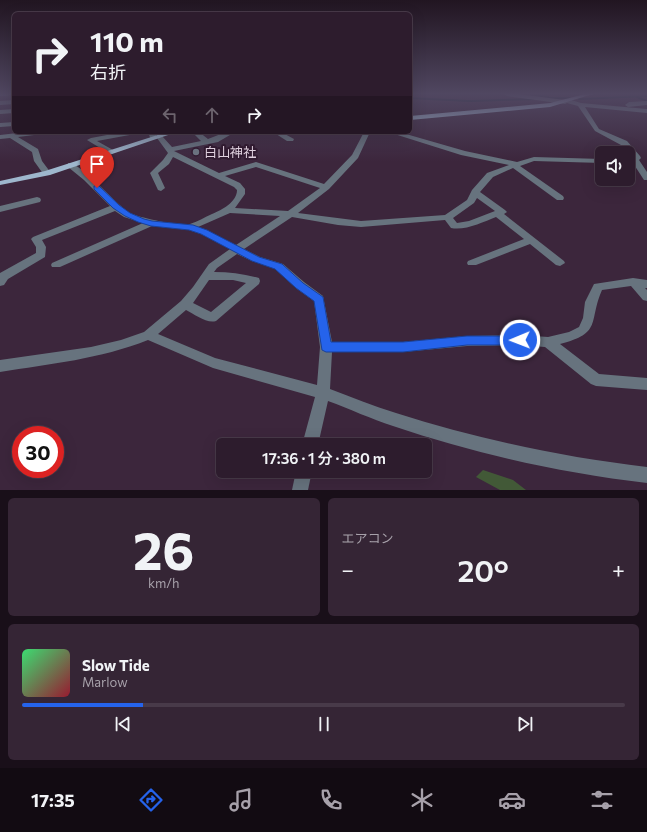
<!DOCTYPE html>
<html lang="ja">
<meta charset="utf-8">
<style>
:root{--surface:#2d1c2d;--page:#352535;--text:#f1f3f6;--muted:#a7a1aa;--line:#483a49;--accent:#2563eb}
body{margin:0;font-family:Commissioner,"Noto Sans JP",sans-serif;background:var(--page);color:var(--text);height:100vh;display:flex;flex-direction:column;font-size:15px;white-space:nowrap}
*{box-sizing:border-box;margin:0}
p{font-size:13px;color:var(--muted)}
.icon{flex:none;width:22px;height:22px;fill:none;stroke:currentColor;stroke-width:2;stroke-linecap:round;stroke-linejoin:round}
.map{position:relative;height:490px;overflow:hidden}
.side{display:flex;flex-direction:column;gap:8px;padding:8px;background:#190f19;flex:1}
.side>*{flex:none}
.top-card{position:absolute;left:12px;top:12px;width:400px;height:122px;border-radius:6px;box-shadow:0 4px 16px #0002,0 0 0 1px var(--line);background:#2d1c2d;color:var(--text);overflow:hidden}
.buttons{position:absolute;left:595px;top:146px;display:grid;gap:8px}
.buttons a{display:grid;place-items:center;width:40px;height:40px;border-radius:6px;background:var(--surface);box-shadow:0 4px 16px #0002,0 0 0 1px var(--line);font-size:20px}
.speed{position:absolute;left:12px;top:426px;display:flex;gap:8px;font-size:20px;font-weight:700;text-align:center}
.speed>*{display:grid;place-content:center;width:52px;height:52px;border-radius:50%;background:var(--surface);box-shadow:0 4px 16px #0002,0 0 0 1px var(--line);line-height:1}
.speed .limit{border:6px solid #d22;background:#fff;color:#111}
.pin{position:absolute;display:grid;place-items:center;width:34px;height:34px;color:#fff;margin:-41px -17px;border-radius:50% 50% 50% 0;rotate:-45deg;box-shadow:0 0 4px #0007}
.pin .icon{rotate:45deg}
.me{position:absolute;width:44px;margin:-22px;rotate:269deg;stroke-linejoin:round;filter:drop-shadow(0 0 3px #0008)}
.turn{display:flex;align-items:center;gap:14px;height:84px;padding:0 12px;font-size:18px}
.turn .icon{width:52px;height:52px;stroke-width:2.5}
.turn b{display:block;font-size:28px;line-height:34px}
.lanes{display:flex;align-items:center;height:38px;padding:0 12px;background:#0003;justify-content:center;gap:20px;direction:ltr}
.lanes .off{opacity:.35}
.big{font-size:30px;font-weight:600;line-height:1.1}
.side .widget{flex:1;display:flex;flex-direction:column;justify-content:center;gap:6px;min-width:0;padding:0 14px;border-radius:6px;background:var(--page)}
.side .dial{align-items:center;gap:0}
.dial b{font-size:52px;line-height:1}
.song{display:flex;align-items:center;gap:12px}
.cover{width:48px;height:48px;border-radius:6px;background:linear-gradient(135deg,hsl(140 70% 55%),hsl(350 70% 35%))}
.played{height:4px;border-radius:2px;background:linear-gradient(90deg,var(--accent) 20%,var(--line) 20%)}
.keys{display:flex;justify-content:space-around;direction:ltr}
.heat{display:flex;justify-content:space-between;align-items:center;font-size:22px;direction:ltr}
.side .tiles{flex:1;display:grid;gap:8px;grid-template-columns:1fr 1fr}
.widget:last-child{grid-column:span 2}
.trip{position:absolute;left:216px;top:438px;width:216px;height:40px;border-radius:6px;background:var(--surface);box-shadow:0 4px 16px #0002,0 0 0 1px var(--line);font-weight:600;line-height:40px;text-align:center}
.menu{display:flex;height:64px;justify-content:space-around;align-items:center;background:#120b12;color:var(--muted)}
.menu .icon{width:28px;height:28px}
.menu .current{color:var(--accent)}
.menu b{font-size:18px;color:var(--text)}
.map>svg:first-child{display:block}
.green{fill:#425937}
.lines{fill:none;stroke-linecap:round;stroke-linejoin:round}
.stream{stroke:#041725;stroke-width:2}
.minor{fill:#67737e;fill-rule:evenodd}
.major{fill:#9eb7cd;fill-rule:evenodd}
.route{fill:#2563eb;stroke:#184099}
.worship-dot{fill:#6b7280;stroke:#321c32;stroke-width:1.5}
.labels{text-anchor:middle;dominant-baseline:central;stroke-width:4;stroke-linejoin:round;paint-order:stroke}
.far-poi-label{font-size:13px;fill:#dfd0de;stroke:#321c32;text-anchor:start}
</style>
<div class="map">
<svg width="647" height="490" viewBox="0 0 647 490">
<rect width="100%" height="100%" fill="#3c263c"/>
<polygon class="green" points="483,470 513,480 526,490 500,490 476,477"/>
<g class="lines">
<g class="stream">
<polyline points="530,94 548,97"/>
<polyline points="637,97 647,101"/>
<polyline points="410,98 470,101 536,99"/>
<polyline points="546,98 570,98"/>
<polyline points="579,99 647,96"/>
</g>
<g class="minor">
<polygon points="0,94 11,94 8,96 0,96"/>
<polygon points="504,94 517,94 565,100 568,99 581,103 647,109 647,113 585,107 599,129 627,141 640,156 641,158 639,160 647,172 647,180 644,180 631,160 633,158 621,145 595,131 578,106 567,103 565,104 507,96"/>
<polygon points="14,100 14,104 0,105 0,101"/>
<polygon points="647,101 647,105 628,107 625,105 629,102"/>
<polygon points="14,109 14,113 0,114 0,110"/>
<polygon points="14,122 14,126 0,127 0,123"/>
<polygon points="26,132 45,132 42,134 18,137 38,149 42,161 51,173 50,175 44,175 34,161 32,152 10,138 0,139 0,135"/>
<polygon points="123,132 138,132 135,134 97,141 113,150 113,154 110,154 87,140 91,138"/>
<path d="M 148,132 L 154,132 L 157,137 L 162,136 L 172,147 L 201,141 L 192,132 L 199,132 L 208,139 L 226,132 L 235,132 L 218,142 L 174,151 L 219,173 L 256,162 L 324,184 L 352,155 L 364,132 L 370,132 L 358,158 L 329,189 L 298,213 L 361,221 L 445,215 L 467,200 L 472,190 L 487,173 L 509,165 L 461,155 L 388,132 L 399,132 L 465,151 L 517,162 L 534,157 L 602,159 L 602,163 L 534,161 L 520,166 L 563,196 L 564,198 L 563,200 L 557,200 L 513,168 L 493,177 L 480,192 L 505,210 L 507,212 L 504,214 L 564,261 L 565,263 L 560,266 L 556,265 L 530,244 L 476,265 L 468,265 L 467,263 L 468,261 L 524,239 L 496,217 C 483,222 465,231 451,228 L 445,220 L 361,227 L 338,225 L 292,217 L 244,249 L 260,257 L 283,264 L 304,282 L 323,296 L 332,342 L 403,342 L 467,336 L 520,335 L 548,337 L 569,332 L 579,327 L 583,318 L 585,302 L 594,284 L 633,278 L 647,280 L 647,288 L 645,288 L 647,290 L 647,301 L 643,300 L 631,286 L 602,290 C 588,322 603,333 560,344 L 599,374 L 647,378 L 647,390 L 596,386 L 591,384 L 545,347 L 520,345 L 467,346 L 403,352 L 332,352 L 330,389 C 352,397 373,406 396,413 C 478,439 561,457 647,467 L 647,483 C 561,473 476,454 393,426 C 371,419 350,409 328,401 L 318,445 L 302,445 L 315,397 L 213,368 L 148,340 C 100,359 50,364 0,372 L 0,360 L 91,347 L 121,340 L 144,332 L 181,301 L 193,287 L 209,264 L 230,249 L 201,234 L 189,230 L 152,226 L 60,267 L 52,267 L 51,265 L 52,263 L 143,223 L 124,217 L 115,211 L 42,240 L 46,247 L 45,257 L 8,279 L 4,285 L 0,286 L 0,273 L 36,253 L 36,247 L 31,239 L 33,237 L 110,206 L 84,180 L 68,167 L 68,163 C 80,161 116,205 130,213 C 140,218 178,226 190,224 C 197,222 205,217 212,214 C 222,210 237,202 237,190 L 234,187 L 173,157 L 169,164 L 158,173 L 165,188 L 161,191 L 158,190 L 150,173 L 163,160 L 168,153 L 157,138 L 151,140 ZM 256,167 L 320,188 L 288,211 L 235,208 L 245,194 L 245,189 L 240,183 L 225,176 ZM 477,198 L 495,211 L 469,221 L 457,223 L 453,218 L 474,203 ZM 230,213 L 280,216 L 236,245 L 198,227 ZM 237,254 L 252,261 L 275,268 L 296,288 L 314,301 L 320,347 L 317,385 L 215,358 L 158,334 L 186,310 C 194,314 207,324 216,321 L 259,284 L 260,281 L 259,278 C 244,274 230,272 214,272 L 217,268 ZM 209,280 L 233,280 L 246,283 L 211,312 L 193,303 Z"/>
<polygon points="273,132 281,132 294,139 293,141 287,141"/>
<polygon points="37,197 40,198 41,200 40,202 0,212 0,206"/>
<polygon points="296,471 312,471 308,490 292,490"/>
</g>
<g class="major">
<polygon points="585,94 593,94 550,107 410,120 410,116 550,103"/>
<polygon points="167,132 177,132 50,175 0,185 0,181 45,171"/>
</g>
</g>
<linearGradient id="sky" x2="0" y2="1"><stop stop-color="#211521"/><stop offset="0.58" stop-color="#504761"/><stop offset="1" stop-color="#504761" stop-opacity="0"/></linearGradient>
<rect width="647" height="162" fill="url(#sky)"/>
<polygon class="route" points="97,185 99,186 119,205 130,213 144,219 152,221 193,225 207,230 259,257 282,264 303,283 323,297 331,342 403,342 467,336 520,336 524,337 525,340 524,343 520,345 467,345 403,352 326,352 322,350 314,301 296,288 275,269 252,261 201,234 189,230 151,226 138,222 125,216 113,208 94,189 94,186"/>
<circle class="worship-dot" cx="196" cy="152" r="4"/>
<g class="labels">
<g class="far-poi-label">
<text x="204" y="152">白山神社</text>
</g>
</g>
</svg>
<div class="buttons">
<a><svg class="icon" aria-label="sound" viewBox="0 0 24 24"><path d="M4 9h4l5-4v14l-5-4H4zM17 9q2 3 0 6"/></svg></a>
</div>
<div class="speed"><div class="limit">30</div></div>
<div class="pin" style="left:97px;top:188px;background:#d93025"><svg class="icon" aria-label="arrive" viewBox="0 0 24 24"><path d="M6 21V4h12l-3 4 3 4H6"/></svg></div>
<svg class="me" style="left:520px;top:340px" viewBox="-20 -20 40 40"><circle r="17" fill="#2563eb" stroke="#fff" stroke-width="3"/><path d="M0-11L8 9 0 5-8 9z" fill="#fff"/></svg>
<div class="trip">17:36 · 1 分 · 380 m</div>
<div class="top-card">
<div class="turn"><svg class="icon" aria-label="right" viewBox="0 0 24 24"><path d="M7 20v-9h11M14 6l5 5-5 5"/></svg><div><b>110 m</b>右折</div></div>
<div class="lanes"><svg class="icon off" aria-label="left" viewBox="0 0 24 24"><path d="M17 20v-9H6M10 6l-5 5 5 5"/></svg><svg class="icon off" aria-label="ahead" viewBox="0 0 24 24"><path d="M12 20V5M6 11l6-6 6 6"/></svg><svg class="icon" aria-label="right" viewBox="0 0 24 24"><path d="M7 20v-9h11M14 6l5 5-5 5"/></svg></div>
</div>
</div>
<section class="side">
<div class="tiles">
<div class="widget dial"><b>26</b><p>km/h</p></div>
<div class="widget"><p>エアコン</p>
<div class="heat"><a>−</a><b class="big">20°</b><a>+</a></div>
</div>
<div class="widget">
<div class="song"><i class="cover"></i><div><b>Slow Tide</b><p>Marlow</p></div></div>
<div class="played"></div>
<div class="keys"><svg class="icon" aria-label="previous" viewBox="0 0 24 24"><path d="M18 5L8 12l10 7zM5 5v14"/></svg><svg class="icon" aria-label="pause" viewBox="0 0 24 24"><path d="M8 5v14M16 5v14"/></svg><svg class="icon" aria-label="next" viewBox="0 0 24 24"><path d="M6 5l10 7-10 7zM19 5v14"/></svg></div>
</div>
</div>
</section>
<nav class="menu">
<b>17:35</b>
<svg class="icon current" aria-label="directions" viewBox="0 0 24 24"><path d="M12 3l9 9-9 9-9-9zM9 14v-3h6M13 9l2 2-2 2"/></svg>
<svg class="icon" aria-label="music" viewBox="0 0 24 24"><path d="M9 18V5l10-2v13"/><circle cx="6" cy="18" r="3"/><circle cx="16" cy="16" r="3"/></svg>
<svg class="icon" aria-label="phone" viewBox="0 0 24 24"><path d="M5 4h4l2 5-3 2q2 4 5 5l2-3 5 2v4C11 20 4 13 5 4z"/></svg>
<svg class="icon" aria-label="climate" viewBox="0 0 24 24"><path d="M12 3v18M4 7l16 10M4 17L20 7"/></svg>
<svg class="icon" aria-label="car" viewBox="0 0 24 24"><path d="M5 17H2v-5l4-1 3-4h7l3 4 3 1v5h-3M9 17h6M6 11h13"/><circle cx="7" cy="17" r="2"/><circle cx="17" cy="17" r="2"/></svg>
<svg class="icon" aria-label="filters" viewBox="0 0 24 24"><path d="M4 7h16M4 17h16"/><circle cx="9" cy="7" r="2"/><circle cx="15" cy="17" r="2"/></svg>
</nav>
